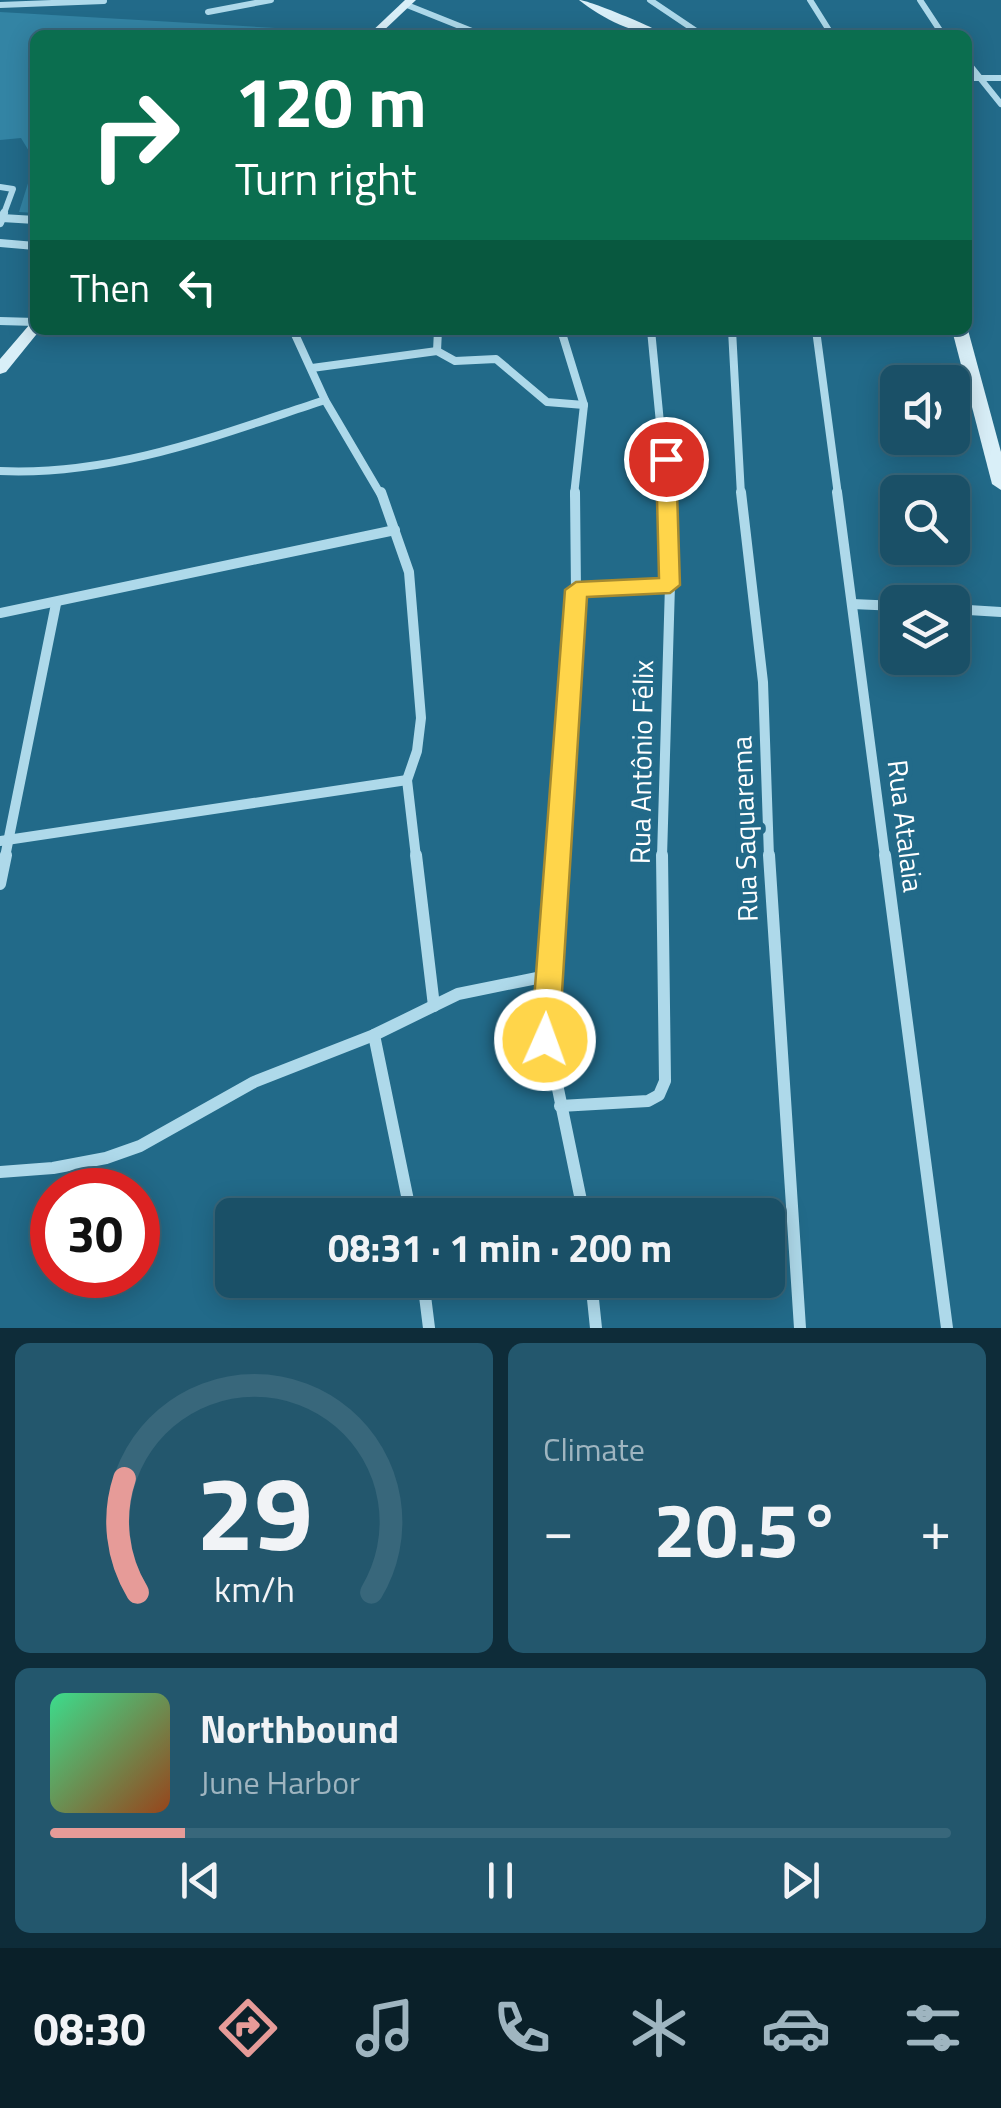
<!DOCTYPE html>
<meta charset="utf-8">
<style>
:root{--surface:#1a5067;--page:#23576d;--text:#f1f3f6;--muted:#9fb5c0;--line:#38677b;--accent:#e69b98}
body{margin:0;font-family:"Titillium Web",sans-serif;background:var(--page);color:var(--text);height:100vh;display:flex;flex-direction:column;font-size:38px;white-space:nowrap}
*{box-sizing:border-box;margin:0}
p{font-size:32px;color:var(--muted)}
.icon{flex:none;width:55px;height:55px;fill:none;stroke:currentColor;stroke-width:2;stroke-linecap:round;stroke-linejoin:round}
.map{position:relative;height:1328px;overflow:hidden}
.side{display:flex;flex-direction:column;gap:15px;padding:15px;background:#0e2c39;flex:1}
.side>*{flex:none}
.guide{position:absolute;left:30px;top:30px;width:942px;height:305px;border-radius:15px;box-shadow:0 5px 25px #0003,0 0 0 2px var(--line);background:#0b6e4f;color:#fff;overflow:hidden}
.fabs{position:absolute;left:880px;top:365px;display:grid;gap:20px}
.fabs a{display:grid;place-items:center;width:90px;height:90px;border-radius:15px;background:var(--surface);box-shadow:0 5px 25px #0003,0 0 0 2px var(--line);font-size:50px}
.speed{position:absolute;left:30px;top:1168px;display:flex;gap:20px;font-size:50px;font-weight:700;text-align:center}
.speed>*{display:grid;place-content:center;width:130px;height:130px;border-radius:50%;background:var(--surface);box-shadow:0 5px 25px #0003,0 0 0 2px var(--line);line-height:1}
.speed .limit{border:15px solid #d22;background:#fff;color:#111}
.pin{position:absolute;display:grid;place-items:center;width:85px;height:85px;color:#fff;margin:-42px;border:5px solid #fff;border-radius:50%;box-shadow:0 2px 10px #0007}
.me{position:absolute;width:110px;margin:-55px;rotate:2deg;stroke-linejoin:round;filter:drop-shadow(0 0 8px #0008)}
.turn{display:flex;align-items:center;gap:35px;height:210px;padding:0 40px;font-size:45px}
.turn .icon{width:130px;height:130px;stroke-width:2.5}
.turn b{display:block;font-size:70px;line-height:85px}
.then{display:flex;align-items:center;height:95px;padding:0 40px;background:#0003;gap:20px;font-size:38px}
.big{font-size:75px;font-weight:700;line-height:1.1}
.side .card{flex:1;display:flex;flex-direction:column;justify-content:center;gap:15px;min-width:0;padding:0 35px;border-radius:15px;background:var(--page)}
.side .dial{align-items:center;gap:0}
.dial svg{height:260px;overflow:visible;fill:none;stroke:var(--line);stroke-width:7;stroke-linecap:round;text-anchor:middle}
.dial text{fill:var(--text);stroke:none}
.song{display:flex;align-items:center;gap:30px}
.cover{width:120px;height:120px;border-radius:15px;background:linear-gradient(135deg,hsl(150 70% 55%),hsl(20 70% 35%))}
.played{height:10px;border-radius:5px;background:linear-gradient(90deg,var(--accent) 15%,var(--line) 15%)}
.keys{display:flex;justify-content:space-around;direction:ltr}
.heat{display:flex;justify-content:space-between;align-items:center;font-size:55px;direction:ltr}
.side .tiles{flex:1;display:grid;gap:15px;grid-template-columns:1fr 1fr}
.card:last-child{grid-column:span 2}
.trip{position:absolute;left:215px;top:1198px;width:570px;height:100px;border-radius:15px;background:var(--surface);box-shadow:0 5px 25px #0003,0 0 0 2px var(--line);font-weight:700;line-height:100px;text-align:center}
.menu{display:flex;height:160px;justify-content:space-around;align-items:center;background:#0a2029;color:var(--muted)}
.menu .icon{width:70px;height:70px}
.menu .current{color:var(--accent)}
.menu b{font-size:45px;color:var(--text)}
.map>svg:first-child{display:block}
.green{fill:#3384a4}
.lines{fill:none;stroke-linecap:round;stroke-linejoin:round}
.street-far3{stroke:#aed9ea;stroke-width:6}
.street-far2{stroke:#aed9ea;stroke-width:8}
.street-far1{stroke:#aed9ea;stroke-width:10}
.street{stroke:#aed9ea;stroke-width:12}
.secondary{fill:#d9eff8;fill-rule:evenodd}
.route{fill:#ffd54a;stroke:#a68a30;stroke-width:2.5}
.labels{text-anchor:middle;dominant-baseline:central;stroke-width:10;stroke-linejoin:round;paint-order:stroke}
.street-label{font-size:28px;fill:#fff;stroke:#226a89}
</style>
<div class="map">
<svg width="1001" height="1328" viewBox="0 0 1001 1328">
<rect width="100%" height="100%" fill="#226a89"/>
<polygon class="green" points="0,12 327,31 325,35 35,35 35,213 19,212 35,161 21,138 0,140"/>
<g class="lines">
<g class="street-far3">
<polyline points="650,0 702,35"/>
<polyline points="810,0 832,35"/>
<polyline points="920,0 943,35"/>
<polyline points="0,5 104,1"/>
<polyline points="407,5 482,35"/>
<polyline points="208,12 271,0"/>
<polyline points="968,63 1001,104"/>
<polyline points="968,78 1001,78"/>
<polyline points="0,187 13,189 3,216"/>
</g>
<g class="street-far2">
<polyline points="2,218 35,220"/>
<polyline points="0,223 4,213"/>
<polyline points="0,243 35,246"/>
<polyline points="0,321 35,322"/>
<polyline points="293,330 325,400 381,495"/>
<polyline points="561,330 584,405 574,495"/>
<polyline points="651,330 667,495"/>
<polyline points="732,330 741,495"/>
<polyline points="816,330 838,495"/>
<polyline points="437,351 438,330"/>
<polyline points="312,368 437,351 455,361 496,359 547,402 584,405"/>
<path d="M 0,471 C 115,476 218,435 325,400"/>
</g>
<g class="street-far1">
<polyline points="381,492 409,572 421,718 417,751 407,780 416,857"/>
<polyline points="741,492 763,682 769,857"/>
<polyline points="837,492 885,857"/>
<polyline points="576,590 670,585"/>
<polyline points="852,604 898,606"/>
<polyline points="952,609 1001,612"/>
<polyline points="0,613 395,530"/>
<polyline points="0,841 407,780"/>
<polyline points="5,857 56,604"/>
<polyline points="556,857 576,590 575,492"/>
<polyline points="662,857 670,585 667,492"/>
</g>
<g class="street">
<polyline points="416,855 434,1006"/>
<polyline points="556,855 544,1021 584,1215"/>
<polyline points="769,855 800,1328"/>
<polyline points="885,855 947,1328"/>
<polyline points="0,884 6,855"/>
<polyline points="374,1035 411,1215"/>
<polyline points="560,1106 648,1101 659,1095 665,1081 662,855"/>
<polyline points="0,1172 53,1168 106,1158 140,1146 254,1082 374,1035 458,994 547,976"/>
<polyline points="423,1280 429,1328"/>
<polyline points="591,1280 596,1328"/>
</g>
<g class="secondary">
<polygon points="405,0 416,0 379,35 368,35"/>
<path d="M 579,0 C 589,0 655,28 666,35 C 635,35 603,19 579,0 Z"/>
<polygon points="35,322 35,330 40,330 6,372 0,374 0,359 30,324"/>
<polygon points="952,330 968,330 1001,452 1001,490 992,484"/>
</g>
</g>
<polygon class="route" points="666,453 676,459 680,585 670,593 587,597 559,1040 555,1050 545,1054 535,1050 531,1040 565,590 576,582 659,578 656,459"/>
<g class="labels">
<g class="street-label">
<text transform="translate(641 762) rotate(-89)">Rua Antônio Félix</text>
<text transform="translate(906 826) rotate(83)">Rua Atalaia</text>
<text transform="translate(744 829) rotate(-92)">Rua Saquarema</text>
</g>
</g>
</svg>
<div class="fabs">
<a><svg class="icon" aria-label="sound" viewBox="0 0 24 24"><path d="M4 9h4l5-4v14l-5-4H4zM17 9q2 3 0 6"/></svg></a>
<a><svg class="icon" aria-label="search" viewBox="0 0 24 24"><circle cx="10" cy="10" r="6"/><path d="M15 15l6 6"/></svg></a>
<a><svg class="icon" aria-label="layers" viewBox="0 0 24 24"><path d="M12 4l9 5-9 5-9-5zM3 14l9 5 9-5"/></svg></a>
</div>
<div class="speed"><div class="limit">30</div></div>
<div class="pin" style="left:666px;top:459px;background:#d93025"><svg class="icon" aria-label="arrive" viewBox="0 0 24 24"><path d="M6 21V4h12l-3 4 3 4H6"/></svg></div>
<svg class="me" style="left:545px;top:1040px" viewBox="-20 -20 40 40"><circle r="17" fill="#ffd54a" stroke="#fff" stroke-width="3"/><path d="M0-11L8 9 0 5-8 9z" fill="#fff"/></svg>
<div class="trip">08:31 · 1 min · 200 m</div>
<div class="guide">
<div class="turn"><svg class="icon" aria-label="right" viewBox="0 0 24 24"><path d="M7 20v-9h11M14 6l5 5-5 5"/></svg><div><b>120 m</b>Turn right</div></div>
<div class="then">Then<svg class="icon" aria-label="left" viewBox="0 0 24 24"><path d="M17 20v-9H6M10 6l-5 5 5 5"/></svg></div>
</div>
</div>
<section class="side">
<div class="tiles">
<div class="card dial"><svg viewBox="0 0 100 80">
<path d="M14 69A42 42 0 1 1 86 69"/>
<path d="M14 69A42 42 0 0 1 10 34" stroke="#e69b98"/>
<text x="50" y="56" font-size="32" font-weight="700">29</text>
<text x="50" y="72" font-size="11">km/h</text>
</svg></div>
<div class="card"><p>Climate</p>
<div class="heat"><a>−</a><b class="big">20.5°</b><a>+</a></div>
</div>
<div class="card">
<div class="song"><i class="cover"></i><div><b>Northbound</b><p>June Harbor</p></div></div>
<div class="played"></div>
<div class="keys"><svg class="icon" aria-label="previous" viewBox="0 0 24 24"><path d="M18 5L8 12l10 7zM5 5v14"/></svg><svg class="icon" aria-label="pause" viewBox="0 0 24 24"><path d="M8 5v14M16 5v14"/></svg><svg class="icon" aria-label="next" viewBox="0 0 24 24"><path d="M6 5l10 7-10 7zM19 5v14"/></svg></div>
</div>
</div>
</section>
<nav class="menu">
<b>08:30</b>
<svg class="icon current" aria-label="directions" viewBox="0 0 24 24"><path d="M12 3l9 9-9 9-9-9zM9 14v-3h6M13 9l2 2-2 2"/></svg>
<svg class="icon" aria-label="music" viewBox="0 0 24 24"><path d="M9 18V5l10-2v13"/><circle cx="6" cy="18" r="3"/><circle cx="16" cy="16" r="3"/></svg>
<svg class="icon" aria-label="phone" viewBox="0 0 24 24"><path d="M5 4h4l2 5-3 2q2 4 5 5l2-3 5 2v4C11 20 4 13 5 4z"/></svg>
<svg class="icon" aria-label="climate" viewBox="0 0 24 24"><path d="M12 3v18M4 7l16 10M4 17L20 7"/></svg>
<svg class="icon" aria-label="car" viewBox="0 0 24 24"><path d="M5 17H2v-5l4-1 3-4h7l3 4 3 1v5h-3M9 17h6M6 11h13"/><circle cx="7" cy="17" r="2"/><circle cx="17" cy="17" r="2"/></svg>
<svg class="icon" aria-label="filters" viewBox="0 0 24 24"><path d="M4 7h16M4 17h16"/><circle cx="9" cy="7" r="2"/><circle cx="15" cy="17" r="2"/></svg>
</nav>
